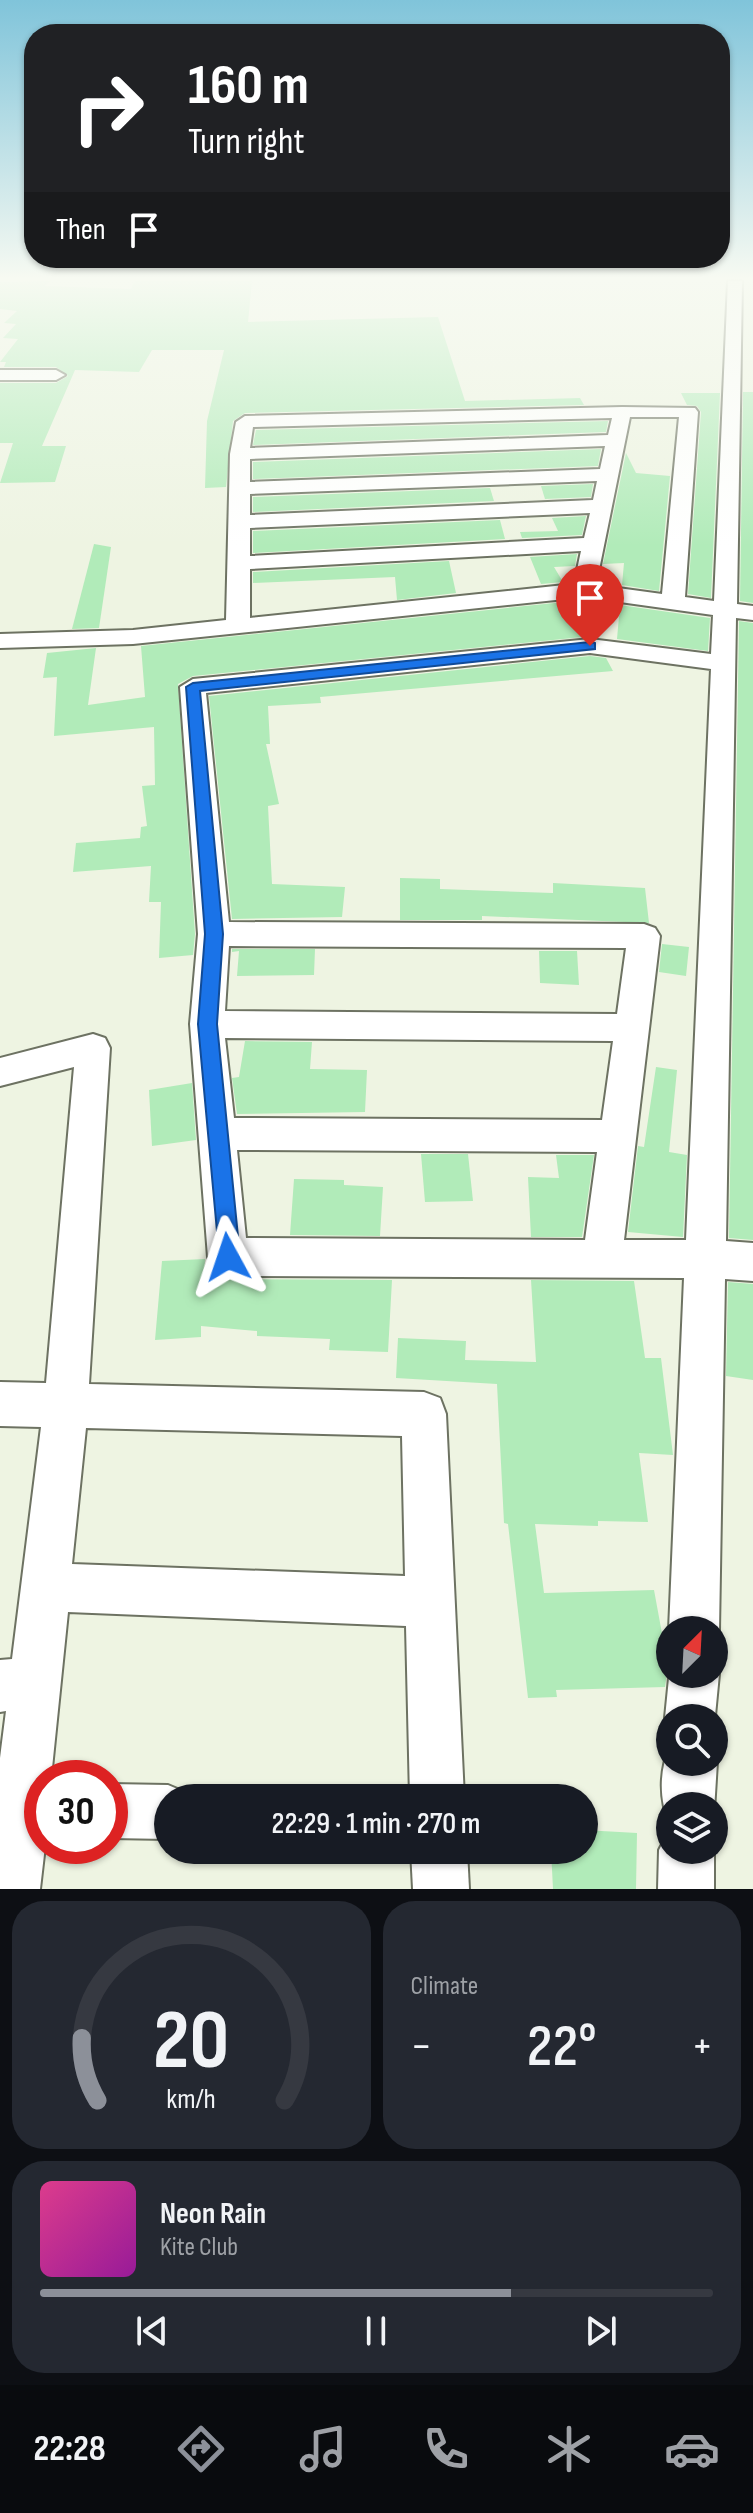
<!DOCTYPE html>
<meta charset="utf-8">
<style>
:root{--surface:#171b24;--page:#242831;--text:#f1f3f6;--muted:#9ea1a6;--line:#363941;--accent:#8c9099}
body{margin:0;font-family:"Sofia Sans Condensed",sans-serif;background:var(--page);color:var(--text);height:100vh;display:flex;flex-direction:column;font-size:30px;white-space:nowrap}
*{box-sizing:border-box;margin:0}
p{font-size:26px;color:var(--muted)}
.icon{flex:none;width:44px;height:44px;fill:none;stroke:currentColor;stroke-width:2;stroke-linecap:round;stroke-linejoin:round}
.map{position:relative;height:1889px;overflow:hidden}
.side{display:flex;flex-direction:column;gap:12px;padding:12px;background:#0d0f14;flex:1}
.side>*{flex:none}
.guide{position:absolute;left:24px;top:24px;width:706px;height:244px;border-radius:32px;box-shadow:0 2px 6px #0004;background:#202124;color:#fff;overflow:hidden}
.needle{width:52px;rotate:24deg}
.fabs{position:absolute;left:656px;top:1616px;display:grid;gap:16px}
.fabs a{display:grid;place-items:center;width:72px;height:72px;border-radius:50%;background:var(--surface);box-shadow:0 2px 6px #0004;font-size:40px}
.speed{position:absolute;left:24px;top:1760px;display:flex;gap:16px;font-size:40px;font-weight:700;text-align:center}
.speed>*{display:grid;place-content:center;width:104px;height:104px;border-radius:50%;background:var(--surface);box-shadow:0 2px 6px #0004;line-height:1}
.speed .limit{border:12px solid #d22;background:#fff;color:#111}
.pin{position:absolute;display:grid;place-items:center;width:68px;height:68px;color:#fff;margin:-82px -34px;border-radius:50% 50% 50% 0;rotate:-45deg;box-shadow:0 0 8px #0007}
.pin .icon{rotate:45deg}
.me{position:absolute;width:88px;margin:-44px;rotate:355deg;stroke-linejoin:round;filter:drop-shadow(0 0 6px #0008)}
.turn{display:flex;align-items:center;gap:28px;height:168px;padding:0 32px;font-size:36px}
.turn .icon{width:104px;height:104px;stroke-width:2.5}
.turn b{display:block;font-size:56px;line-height:68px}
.then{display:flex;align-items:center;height:76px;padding:0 32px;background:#0003;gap:16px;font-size:30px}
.big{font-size:60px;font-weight:600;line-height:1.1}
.side .card{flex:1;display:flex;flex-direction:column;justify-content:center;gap:12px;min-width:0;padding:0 28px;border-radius:32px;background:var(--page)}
.side .dial{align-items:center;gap:0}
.dial svg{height:208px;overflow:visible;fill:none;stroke:var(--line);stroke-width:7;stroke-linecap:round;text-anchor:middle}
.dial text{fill:var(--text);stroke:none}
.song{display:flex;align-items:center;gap:24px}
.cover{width:96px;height:96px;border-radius:12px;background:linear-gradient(135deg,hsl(330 70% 55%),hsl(300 70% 35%))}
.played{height:8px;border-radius:4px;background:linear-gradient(90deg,var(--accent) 70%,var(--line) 70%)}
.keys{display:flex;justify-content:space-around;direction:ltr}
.heat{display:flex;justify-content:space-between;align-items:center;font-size:44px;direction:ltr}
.side .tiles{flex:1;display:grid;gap:12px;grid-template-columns:1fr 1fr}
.card:last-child{grid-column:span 2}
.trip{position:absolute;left:154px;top:1784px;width:444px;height:80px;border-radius:40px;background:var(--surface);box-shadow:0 2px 6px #0004;font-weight:600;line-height:80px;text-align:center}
.tabs{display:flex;height:128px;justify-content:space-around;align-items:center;background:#090b0e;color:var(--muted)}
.tabs .icon{width:56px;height:56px}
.tabs .on{color:var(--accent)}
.tabs b{font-size:36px;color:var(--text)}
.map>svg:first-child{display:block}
.building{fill:#b1ebb9}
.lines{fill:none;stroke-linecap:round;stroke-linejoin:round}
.street-casing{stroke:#6d7262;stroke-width:4}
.street{fill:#fff;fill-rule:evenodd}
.route{fill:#1a73e8;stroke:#114b97;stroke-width:2}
</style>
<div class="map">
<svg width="753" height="1889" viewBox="0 0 753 1889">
<rect width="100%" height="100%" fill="#eef4e2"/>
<g class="building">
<polygon points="50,281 45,286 131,289 135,281 252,281 248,322 438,317 465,401 580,398 584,405 245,413 233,421 226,487 205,488 207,421 224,350 152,350 139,372 75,370 42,446 66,446 55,482 0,483 13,443 0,443 0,383 56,383 68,376 56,367 4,367 6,362 0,362 18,339 3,338 16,324 4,323 17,311 0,309 0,282"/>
<polygon points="743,392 753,392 753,603 740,601"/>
<polygon points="681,393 720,393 711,598 688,594 701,412 697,406 687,405"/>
<polygon points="608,421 606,432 253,445 256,430"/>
<polygon points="601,449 598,466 253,479 253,462"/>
<polygon points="626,453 636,473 670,476 659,591 622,585 624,563 603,564"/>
<polygon points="593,484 591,497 545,499 541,486"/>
<polygon points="490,488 494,501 253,512 253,497"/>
<polygon points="586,516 582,535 522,538 520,532 558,531 552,518"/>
<polygon points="500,520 505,539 253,553 253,531"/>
<polygon points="94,544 111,547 99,628 72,629"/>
<polygon points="577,554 575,566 554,567 563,582 541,584 530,557"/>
<polygon points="449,561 456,593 397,600 395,577 253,583 253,572"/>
<polygon points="574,601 593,636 193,676 178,684 195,934 193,955 159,958 161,902 149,902 151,866 73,872 76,843 140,838 141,827 147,826 142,786 155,785 154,727 54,736 57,677 43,678 47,653 96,648 88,705 145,697 141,646"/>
<polygon points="620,605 710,618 708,651 617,639"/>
<polygon points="739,621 753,623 753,1240 729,1238"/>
<polygon points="590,656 606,658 613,671 320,697 321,703 268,706 270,744 266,744 279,804 268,806 272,884 345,887 342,917 232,919 209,696"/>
<polygon points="400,878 440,879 440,889 553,893 553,883 645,888 649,923 482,916 482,920 400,920"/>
<polygon points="662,944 689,947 686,976 659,972"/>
<polygon points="232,949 315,949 314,975 237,976 239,951 232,952"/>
<polygon points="539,951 577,951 579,985 540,983"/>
<polygon points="245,1041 312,1042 310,1069 367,1070 365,1112 237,1114 232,1078 239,1077"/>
<polygon points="656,1067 677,1070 669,1152 687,1155 683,1237 628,1232 638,1146 644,1147"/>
<polygon points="192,1083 196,1140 152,1146 149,1090"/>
<polygon points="421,1154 468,1154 473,1201 425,1202"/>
<polygon points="556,1155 594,1155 582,1237 531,1237 528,1177 559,1178"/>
<polygon points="294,1179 344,1180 344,1185 383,1187 380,1236 290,1235"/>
<polygon points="205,1259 204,1275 228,1279 392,1280 388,1352 329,1350 330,1339 257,1336 257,1331 201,1326 201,1337 155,1340 162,1261"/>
<polygon points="531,1280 634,1281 645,1358 661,1358 673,1455 639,1453 648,1522 598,1521 598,1526 535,1524 544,1593 654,1590 668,1666 665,1687 556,1690 557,1697 528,1698 508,1524 504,1523 497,1384 396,1378 398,1338 466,1341 465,1360 536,1362"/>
<polygon points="728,1282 753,1284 753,1380 726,1376"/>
<polygon points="584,1830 637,1833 636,1889 553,1889 551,1850 584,1850"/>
</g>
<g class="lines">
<defs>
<g id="street">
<path d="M 728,281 L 742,281 L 737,604 L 753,606 L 753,620 L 736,618 L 726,1241 L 753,1243 L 753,1281 L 725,1279 L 719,1630 L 714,1642 L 714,1630 L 669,1630 L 684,1278 L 228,1276 L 214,1270 L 208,1257 L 190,1024 L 198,934 L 180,687 L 193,679 L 590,639 L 711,654 L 713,615 L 584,597 L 133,644 L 0,648 L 0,634 L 133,630 L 226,620 L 230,454 L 236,422 L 245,416 L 622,407 L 695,408 L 698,412 L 685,597 L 714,601 ZM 630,417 L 679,417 L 662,594 L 596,585 ZM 612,418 L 608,435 L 250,448 L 253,427 ZM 605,446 L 600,469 L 250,482 L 250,459 ZM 597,481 L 593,500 L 250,515 L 250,494 ZM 590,513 L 584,538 L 250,556 L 250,528 ZM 581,551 L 574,584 L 250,618 L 250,569 ZM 590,653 L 711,669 L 686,1240 L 624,1240 L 660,936 L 655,928 L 644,924 L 229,922 L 206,693 ZM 229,946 L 626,948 L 617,1014 L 225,1011 ZM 225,1038 L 613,1041 L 602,1120 L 234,1118 ZM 237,1150 L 597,1152 L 585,1240 L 246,1238 Z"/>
<polygon points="0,370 56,370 65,375 56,380 0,380"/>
<path d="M 93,1034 L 105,1038 L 110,1048 L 89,1384 L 424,1392 L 440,1398 L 446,1414 L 464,1798 L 410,1798 L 406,1626 L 68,1612 L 51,1778 L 42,1778 L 45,1846 L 40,1889 L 0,1889 L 0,1758 L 6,1711 L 0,1712 L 0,1660 L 12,1659 L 41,1427 L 0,1426 L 0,1382 L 46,1383 L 74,1067 L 0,1086 L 0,1058 ZM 86,1428 L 402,1436 L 405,1576 L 72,1564 Z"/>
<polygon points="714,1663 719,1674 714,1726 714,1718 670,1718 670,1730 665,1718 670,1668 670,1674 714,1674"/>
<path d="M 670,1746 L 670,1762 L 714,1762 L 714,1756 L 717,1762 L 714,1811 L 714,1806 L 670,1806 L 670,1825 C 659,1800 659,1771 670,1746 Z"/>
<polygon points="110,1784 168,1785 187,1793 190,1798 168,1798 168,1839 110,1838"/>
<polygon points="670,1829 670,1850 714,1848 714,1889 658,1889 659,1850"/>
<polygon points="411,1850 467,1850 469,1889 413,1889"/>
</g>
</defs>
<use href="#street" class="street-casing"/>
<use href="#street" class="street"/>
</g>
<linearGradient id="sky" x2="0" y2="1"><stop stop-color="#80c4da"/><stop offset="0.51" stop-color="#f7faf2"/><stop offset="1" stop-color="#f7faf2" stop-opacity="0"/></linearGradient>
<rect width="753" height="546" fill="url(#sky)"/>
<polygon class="route" points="590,642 595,643 595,649 200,691 223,934 217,1024 240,1257 236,1264 228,1267 220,1264 198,1024 205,934 186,687 193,683"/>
</svg>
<div class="fabs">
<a><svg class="needle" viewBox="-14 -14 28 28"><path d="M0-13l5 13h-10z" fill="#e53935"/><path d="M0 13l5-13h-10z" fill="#9ea1a6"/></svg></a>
<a><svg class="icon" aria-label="search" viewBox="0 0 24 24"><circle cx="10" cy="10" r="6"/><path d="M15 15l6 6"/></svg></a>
<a><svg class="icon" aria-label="layers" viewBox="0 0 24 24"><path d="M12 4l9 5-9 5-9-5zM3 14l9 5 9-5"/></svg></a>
</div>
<div class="speed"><div class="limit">30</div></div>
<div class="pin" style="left:590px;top:646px;background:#d93025"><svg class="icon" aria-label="arrive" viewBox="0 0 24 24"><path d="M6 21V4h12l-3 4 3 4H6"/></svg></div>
<svg class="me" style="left:228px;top:1257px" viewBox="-20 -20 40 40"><path d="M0-17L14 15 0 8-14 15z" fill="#1a73e8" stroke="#fff" stroke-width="4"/></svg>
<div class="trip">22:29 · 1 min · 270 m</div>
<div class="guide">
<div class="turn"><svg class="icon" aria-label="right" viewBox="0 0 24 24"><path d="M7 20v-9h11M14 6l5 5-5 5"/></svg><div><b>160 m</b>Turn right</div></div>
<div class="then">Then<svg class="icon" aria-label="arrive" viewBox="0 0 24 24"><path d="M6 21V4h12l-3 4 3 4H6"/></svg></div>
</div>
</div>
<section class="side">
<div class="tiles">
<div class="card dial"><svg viewBox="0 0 100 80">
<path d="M14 69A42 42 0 1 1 86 69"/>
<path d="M14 69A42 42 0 0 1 8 45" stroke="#8c9099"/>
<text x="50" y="56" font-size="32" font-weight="700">20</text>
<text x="50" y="72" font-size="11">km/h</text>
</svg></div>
<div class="card"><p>Climate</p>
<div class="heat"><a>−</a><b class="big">22°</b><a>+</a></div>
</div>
<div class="card">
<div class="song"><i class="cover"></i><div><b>Neon Rain</b><p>Kite Club</p></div></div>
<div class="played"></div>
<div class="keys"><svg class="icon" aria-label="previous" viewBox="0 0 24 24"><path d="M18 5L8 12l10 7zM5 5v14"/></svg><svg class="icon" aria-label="pause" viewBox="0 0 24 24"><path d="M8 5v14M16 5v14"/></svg><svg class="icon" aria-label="next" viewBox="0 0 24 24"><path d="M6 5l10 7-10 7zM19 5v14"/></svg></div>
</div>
</div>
</section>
<nav class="tabs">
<b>22:28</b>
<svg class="icon on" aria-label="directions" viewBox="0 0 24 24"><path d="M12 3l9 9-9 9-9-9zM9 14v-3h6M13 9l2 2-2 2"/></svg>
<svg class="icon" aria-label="music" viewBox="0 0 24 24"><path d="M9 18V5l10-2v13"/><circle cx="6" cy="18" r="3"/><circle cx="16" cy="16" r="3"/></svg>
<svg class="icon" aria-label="phone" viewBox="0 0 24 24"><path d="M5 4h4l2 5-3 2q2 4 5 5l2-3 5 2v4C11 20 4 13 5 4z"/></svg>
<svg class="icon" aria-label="climate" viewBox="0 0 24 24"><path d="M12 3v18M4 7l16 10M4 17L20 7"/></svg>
<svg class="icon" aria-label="car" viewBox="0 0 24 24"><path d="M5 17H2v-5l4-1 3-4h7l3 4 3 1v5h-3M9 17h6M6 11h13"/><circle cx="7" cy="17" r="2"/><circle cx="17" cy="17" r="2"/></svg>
</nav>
